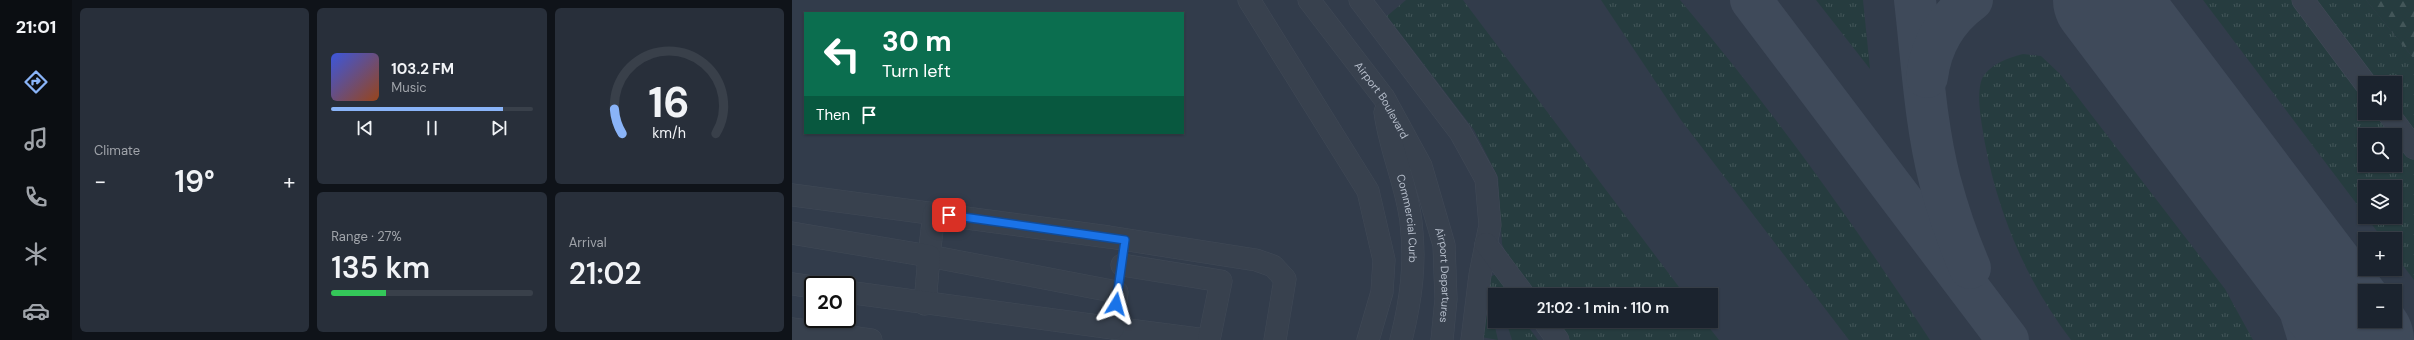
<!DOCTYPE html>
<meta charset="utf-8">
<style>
:root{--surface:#1b232e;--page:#282f3a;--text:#f1f3f6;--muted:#a0a4aa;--line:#39404a;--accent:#8ab4f8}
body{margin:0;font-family:"DM Sans",sans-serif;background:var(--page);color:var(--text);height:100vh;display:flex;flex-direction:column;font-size:15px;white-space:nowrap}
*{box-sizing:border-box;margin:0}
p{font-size:13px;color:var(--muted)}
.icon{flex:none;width:22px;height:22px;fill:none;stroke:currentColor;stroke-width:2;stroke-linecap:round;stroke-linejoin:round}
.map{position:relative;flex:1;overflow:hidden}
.details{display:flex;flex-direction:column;gap:8px;padding:8px;background:#0f1319;width:720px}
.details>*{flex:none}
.hud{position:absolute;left:12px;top:12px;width:380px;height:122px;border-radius:0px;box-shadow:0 1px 3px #0004,0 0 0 1px var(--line);background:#0b6e4f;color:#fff;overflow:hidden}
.tools{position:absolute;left:1566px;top:76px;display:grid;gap:8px}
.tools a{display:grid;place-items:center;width:44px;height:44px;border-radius:0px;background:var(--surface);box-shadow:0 1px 3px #0004,0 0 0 1px var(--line);font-size:20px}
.speed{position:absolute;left:12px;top:276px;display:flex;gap:8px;font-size:20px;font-weight:700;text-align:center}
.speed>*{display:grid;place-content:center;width:52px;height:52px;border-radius:50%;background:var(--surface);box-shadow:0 1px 3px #0004,0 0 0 1px var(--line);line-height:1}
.speed .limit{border:2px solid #111;border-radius:6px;background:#fff;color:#111}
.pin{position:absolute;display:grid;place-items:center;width:34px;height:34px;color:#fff;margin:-17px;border-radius:8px;box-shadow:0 2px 6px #0006}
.me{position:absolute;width:44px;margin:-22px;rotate:8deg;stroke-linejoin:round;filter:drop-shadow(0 0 3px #0008)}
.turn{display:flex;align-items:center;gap:14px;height:84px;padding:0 12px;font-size:18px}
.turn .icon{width:52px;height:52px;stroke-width:2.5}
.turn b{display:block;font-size:28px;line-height:34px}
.then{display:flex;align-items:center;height:38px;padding:0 12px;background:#0003;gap:8px;font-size:15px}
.big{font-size:30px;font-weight:600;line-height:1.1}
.details .widget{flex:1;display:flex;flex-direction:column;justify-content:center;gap:6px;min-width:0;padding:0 14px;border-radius:6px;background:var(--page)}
.details .dial{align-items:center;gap:0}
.dial svg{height:104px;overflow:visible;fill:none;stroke:var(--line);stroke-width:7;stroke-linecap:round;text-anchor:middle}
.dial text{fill:var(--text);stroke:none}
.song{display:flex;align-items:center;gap:12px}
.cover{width:48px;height:48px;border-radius:6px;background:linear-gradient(135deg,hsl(230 70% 55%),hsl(20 70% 35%))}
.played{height:4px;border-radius:2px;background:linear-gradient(90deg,var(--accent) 85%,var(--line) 85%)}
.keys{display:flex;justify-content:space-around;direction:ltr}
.heat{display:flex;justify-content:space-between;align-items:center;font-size:22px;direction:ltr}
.charge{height:6px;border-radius:3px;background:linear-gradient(90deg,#34c759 27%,var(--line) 0)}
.details .tiles{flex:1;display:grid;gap:8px;grid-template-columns:repeat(3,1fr)}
.widget:first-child{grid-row:span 2}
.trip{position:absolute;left:696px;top:288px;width:230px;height:40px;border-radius:0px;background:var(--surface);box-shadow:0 1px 3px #0004,0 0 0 1px var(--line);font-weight:600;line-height:40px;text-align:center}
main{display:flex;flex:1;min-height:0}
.tabs{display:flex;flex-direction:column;width:72px;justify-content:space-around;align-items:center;background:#0b0e12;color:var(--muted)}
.tabs .icon{width:28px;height:28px}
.tabs .active{color:var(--accent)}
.tabs b{font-size:18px;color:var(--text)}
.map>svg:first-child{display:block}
.airport{fill:#323c4b;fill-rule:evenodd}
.grass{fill:url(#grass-tufts);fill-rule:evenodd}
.forest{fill:url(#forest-firs)}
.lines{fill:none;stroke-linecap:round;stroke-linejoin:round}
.taxiway{stroke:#3f4a5a;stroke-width:42}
.runway{stroke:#3f4a5a;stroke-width:104}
.minor-casing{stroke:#414a57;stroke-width:23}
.minor{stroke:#38414e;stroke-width:22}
.route-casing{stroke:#114b97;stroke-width:10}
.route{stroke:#1a73e8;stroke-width:7}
.labels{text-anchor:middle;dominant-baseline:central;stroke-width:4;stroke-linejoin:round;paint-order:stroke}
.street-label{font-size:11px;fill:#b4bcc9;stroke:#1d2633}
</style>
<main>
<nav class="tabs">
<b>21:01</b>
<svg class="icon active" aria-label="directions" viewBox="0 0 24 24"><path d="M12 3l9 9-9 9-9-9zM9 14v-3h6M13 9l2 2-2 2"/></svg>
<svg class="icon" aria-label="music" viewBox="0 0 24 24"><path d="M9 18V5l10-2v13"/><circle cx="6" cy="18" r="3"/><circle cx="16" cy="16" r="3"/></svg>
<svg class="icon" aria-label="phone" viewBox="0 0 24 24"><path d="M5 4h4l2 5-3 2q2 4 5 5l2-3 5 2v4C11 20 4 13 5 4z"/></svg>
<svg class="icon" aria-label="climate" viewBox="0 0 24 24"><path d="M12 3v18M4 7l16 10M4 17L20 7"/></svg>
<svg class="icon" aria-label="car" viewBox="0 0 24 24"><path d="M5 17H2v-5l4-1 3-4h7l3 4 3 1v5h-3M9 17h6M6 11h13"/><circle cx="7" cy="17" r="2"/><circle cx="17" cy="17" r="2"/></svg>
</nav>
<section class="details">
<div class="tiles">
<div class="widget"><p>Climate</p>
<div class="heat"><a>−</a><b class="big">19°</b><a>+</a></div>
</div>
<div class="widget">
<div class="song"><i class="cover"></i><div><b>103.2 FM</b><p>Music</p></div></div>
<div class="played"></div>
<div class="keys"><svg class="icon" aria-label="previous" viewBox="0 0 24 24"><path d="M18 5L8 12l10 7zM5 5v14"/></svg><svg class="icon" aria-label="pause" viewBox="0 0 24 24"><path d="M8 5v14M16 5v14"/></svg><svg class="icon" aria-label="next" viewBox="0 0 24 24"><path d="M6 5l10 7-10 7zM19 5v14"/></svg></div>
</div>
<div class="widget dial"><svg viewBox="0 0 100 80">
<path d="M14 69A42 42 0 1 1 86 69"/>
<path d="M14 69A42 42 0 0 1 8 50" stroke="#8ab4f8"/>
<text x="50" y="56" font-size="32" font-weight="700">16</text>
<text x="50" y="72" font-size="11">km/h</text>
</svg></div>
<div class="widget"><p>Range · 27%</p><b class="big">135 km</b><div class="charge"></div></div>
<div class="widget"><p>Arrival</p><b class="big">21:02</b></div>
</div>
</section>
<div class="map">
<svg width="1622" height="340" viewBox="0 0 1622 340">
<defs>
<pattern id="grass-tufts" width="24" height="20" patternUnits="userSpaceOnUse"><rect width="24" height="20" fill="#263c3f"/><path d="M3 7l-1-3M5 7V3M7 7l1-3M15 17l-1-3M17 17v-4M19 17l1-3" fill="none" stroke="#435659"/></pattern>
<pattern id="forest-firs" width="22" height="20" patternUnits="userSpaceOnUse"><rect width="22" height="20" fill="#263c3f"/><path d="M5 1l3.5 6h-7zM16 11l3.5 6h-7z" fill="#435659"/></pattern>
</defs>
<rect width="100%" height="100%" fill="#242f3e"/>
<path class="airport" d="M 0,0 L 1622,0 L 1622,340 L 0,340 ZM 13,13 L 391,13 L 391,133 L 13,133 ZM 1573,83 L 1603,83 L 1603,113 L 1573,113 ZM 1573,135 L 1603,135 L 1603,165 L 1573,165 ZM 1573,187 L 1603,187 L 1603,217 L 1573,217 ZM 1573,239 L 1603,239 L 1603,269 L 1573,269 ZM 21,285 L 55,285 L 55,319 L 21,319 ZM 1573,291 L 1603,291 L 1603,321 L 1573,321 ZM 703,295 L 919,295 L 919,321 L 703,321 Z"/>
<g class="grass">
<polygon points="614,0 671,0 893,295 739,295 724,276 710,244 706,177 682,130 595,16"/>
<path d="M 809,0 L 888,0 C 979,108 1061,222 1138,340 L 1057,340 L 889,120 Z"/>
<polygon points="1024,0 1071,0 1078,69"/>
<path d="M 1411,0 L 1506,0 L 1573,89 L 1573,113 L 1591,113 L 1622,154 L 1622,280 L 1603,255 L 1603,239 L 1591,239 L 1574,217 L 1603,217 L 1603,187 L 1573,187 L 1573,215 ZM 1573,135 L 1603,135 L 1603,165 L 1573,165 Z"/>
<polygon points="1516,0 1574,0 1622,59 1622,140 1603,113 1603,83 1579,83"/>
<path d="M 1231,54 L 1249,56 L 1268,74 L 1433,289 L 1461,340 L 1279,340 C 1231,277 1202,204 1190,126 C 1188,113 1184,87 1192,75 C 1203,62 1216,58 1231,54 Z"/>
<polygon points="704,274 719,295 703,295 703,298 697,285 698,277"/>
<polygon points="694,315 703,327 706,340 689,337"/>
<polygon points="714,321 732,321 746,340 720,340"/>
<polygon points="759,321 912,321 927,340 774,340"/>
</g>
<polygon class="forest" points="1574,0 1622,0 1622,59"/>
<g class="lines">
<g class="taxiway">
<polyline points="959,0 1216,340"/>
<path d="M 1123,0 C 1130,60 1133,123 1148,181 C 1156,211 1166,240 1178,268"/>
<polyline points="1300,0 1316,13 1359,60"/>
<path d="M 1135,77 C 1139,45 1154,19 1180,0"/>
<path d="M 1401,116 C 1448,187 1495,256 1517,340"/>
</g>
<polyline class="runway" points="1313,0 1570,340"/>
<defs>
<g id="minor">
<polyline points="457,0 576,191 592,260 590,292 576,340"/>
<path id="s1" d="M 517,0 L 592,98 L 629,166 L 652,245 L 654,299 L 650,340"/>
<polyline points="568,0 668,132 694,179 698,225 688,275 680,340"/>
<polyline points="1511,0 1573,83"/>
<path id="s2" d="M 593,112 C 598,150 615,186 619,222 C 624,264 619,300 609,340"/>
<polyline points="1596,113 1622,148"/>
<polyline points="0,195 317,237 464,260 481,266 493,279 483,340"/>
<polyline points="142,213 137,256 325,292 321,328 414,340"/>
<polyline points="0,233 137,256 133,304"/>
<polyline points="694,244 732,295"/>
<polyline points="330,265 429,281 417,340"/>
<polyline points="0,284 21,287"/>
<polyline points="55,292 321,328"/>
<polyline points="752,321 766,340"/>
<polyline points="0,329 79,340"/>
</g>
</defs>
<use href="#minor" class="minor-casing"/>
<use href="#minor" class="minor"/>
</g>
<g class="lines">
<defs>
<polyline id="route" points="157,215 333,240 324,304"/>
</defs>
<use href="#route" class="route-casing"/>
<use href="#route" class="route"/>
</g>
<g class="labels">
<g class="street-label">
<text stroke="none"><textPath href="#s1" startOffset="124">Airport Boulevard</textPath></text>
<text stroke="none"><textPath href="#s2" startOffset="109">Commercial Curb</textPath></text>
<text stroke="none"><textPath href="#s1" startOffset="313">Airport Departures</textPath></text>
</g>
</g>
</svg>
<div class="tools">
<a><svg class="icon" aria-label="sound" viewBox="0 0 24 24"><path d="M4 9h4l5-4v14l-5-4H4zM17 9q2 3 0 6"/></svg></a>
<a><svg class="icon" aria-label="search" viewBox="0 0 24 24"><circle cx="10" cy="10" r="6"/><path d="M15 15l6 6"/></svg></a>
<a><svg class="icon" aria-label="layers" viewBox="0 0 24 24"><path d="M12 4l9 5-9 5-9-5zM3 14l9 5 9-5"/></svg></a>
<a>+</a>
<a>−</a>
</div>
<div class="speed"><div class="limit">20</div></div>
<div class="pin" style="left:157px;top:215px;background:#d93025"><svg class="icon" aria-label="arrive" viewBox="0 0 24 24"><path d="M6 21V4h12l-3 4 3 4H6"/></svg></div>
<svg class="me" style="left:324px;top:304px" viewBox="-20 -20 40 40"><path d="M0-17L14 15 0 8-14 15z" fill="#1a73e8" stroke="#fff" stroke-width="4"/></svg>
<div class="trip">21:02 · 1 min · 110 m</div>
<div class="hud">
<div class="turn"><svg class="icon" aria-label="left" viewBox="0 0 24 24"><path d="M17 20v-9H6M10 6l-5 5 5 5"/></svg><div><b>30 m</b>Turn left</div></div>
<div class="then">Then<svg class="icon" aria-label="arrive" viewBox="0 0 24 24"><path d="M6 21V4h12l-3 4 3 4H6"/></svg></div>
</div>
</div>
</main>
